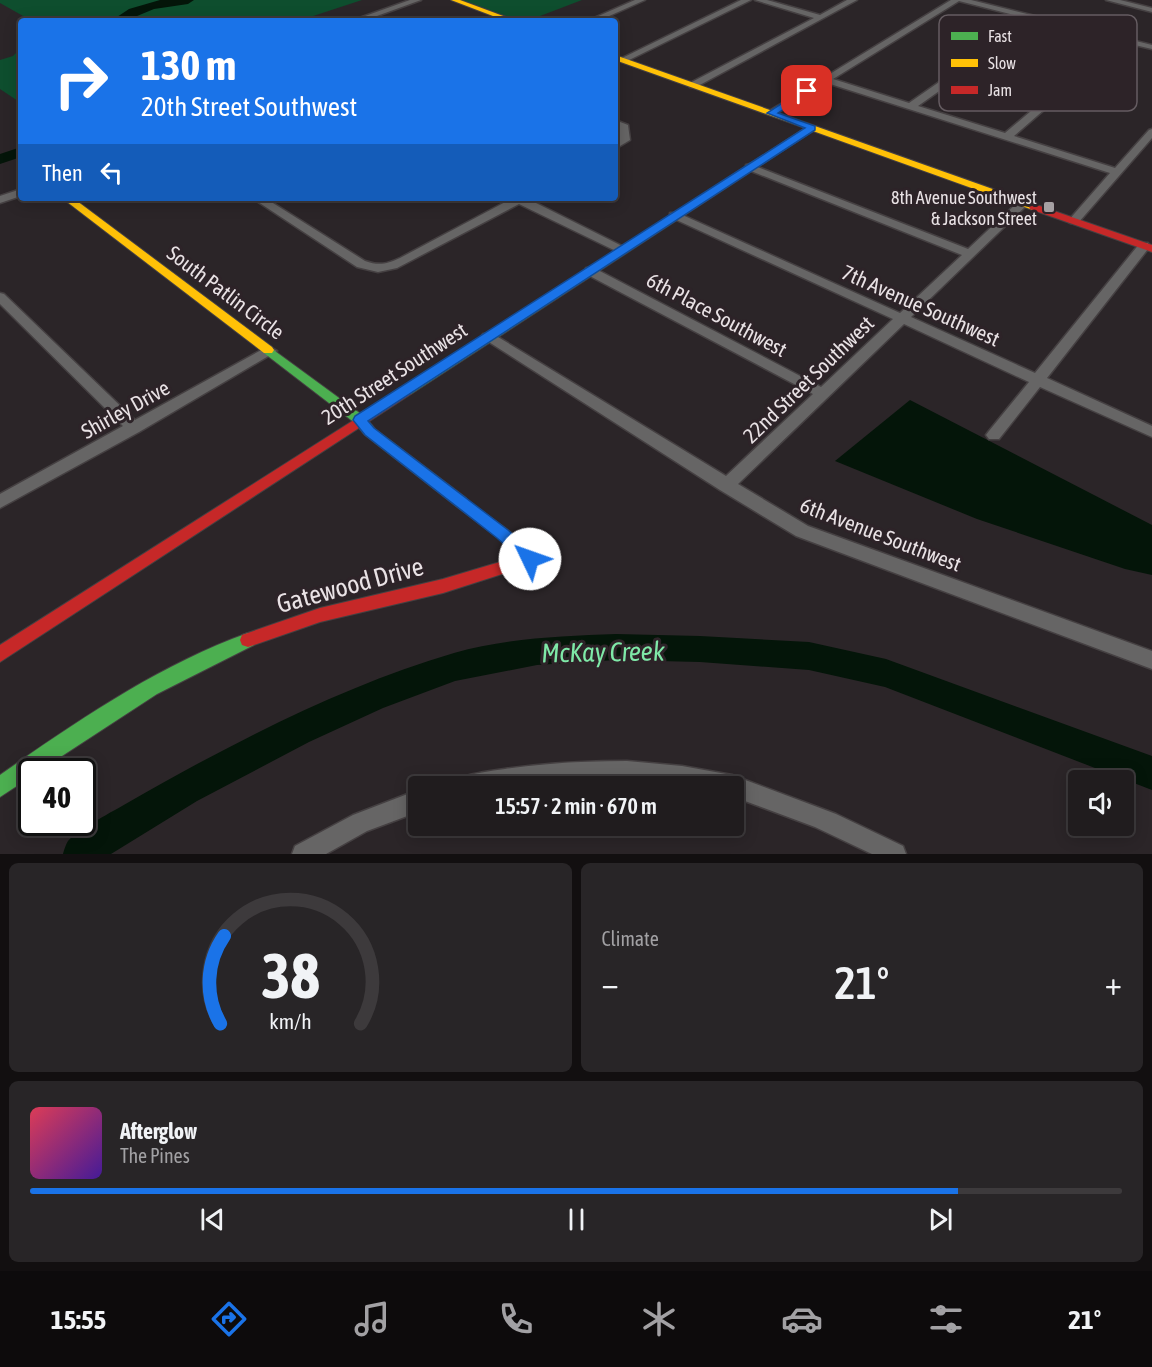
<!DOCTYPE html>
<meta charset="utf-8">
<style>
:root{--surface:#201c1e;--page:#282527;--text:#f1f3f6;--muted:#a2a1a4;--line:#3d3a3c;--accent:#1a73e8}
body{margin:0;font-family:"Asap Condensed",sans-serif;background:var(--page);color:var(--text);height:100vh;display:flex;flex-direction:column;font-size:22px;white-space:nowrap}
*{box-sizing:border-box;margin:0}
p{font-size:20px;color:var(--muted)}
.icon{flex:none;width:33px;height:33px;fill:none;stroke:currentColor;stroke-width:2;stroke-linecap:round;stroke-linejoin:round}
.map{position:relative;height:854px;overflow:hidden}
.panel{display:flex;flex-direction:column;gap:9px;padding:9px;background:#120f10;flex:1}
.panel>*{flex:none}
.hud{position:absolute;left:18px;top:18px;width:600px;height:183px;border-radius:6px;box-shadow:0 3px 15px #0003,0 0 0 2px var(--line);background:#1a73e8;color:#fff;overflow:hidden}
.controls{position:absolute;left:1068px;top:770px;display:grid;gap:12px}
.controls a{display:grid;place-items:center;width:66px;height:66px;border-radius:6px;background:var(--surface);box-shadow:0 3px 15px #0003,0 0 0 2px var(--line);font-size:30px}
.speed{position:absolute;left:18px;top:758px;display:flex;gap:12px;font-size:30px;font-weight:700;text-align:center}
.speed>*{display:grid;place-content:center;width:78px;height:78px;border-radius:50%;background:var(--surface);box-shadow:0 3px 15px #0003,0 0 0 2px var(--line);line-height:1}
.speed .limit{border:3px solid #111;border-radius:9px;background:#fff;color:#111}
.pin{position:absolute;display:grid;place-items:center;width:51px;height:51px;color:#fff;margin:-26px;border-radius:12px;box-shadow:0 3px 9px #0006}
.me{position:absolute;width:66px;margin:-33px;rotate:312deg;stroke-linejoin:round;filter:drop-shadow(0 0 4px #0008)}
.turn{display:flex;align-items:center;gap:21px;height:126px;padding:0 24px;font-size:27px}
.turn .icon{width:78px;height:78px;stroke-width:2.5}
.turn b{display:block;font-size:42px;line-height:51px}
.then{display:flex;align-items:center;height:57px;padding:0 24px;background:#0003;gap:12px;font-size:22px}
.big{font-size:45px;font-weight:600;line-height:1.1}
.panel .card{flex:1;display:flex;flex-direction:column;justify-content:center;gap:9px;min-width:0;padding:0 21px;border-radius:9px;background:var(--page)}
.panel .dial{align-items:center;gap:0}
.dial svg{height:156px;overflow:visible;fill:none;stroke:var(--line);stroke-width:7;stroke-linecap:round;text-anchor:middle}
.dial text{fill:var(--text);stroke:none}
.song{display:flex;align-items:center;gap:18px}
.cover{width:72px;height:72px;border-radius:9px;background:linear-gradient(135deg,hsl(350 70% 55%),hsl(260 70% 35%))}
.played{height:6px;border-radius:3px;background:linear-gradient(90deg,var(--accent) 85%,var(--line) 85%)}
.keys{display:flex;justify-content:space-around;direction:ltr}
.heat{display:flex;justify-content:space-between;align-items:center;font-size:33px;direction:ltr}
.panel .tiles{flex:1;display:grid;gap:9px;grid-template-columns:1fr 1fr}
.card:last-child{grid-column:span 2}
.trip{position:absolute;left:408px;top:776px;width:336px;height:60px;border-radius:6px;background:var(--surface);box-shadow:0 3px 15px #0003,0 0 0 2px var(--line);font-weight:600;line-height:60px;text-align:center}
.tab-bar{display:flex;height:96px;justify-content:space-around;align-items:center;background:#0d0b0c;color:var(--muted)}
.tab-bar .icon{width:42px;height:42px}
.tab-bar .current{color:var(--accent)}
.tab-bar b{font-size:27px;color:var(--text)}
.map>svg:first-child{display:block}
.green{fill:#0e4e2e}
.water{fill:#041509}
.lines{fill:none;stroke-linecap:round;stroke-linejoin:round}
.river{fill:#041509;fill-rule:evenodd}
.street-casing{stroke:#454042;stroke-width:3}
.fast-casing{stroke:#454042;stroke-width:2}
.slow-casing{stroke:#454042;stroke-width:2}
.jam-casing{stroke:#454042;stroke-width:2}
.street{fill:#666565;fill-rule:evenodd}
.fast{fill:#4caf50;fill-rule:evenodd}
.slow{fill:#ffc107;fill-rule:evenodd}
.jam{fill:#c62828;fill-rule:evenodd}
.route{fill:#1a73e8;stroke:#114b97;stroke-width:1.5}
.poi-dot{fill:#a6a0a3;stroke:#2d2328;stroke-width:2}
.labels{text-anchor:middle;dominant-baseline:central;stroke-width:6;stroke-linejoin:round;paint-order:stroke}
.far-poi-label{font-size:18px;fill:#e9e2e5;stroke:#2d2328;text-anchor:end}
.street-label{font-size:21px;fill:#e9e2e5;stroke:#2d2328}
.near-street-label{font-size:26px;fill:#e9e2e5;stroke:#2d2328}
.near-water-label{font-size:27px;font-style:italic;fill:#7fe9a8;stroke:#2d2328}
.key{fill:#2d2328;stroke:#655c61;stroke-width:1.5}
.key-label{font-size:16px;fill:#e9e2e5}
</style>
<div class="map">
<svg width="1152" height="854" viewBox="0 0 1152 854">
<rect width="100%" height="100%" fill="#2b2528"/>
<g class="green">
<polygon points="0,0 362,0 298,21 32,21 0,3"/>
<polygon points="461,0 582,0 527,21 520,21"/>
<polygon points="21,48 21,103 0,89 0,60 13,56"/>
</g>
<polygon class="water" points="910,400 1152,525 1152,575 1125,569 977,519 835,461"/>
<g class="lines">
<g class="river">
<polygon points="160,0 194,0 188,4 154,9 125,21 111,21 129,9"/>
<polygon points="21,147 21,157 0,164 0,154"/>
<path d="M 616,634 L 700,636 L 809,642 L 886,659 L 1152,756 L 1152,790 L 885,687 L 809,670 L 700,662 L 616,660 L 537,665 L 455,681 L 383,708 L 309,742 L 197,801 L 111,854 L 63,854 C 64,850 66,844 68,841 C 78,829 114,811 129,802 C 228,745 344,685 454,653 C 507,638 562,636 616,634 Z"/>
</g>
<defs>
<g id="street">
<polygon points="410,0 421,0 363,21 351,21"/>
<polygon points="635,0 645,0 598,21 587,21"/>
<polygon points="741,0 751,0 625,62 618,60"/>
<polygon points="755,0 767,0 820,15 847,0 857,0 696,87 690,87 690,83 814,18"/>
<path d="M 951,0 L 971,0 L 1152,45 L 1152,49 L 1122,42 L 1014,136 L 1115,168 L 1149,130 L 1152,129 L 1152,138 L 1078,223 L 1070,223 L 1068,221 L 1110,173 L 827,83 L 774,115 L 766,113 ZM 959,1 L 1030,19 L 909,103 L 833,79 ZM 1038,21 L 1115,40 L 1005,133 L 918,106 Z"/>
<polygon points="1106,0 1120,0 1152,8 1152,12"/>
<polygon points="615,120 628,125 630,140 615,149 615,142 620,139 620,128 615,126"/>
<polygon points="750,164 968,249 1019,201 1027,201 1027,205 911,317 1035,373 1140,243 1148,243 1148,249 1047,378 1152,426 1152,437 1040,387 999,439 989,439 986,435 989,431 1029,382 904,324 738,484 808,526 1152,651 1152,669 796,536 720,490 481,337 483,334 493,334 726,476 813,394 586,274 586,268 594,268 821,387 893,319 670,217 670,213 678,213 900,313 962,255 746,169 746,165"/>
<polygon points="21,189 21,196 0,203 0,196"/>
<path d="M 252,198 L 265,198 L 365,261 C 379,266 387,264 400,258 L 513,198 L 526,198 L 628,249 L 622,253 L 618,252 L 519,204 L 397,268 L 378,272 L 357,267 Z"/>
<polygon points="0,293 4,294 135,420 265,348 270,347 277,351 139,432 0,508 0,494 123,426 0,304"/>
<path d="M 627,761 L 682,766 L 732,775 L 836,814 L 903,846 L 906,854 L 872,854 L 815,827 L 734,797 L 734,786 L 669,786 L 600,782 L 539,786 L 456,786 L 459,778 C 474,773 490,771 505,769 C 546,763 586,761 627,761 Z"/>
<polygon points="418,790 418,812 367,831 326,854 292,854 295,846 353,815"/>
</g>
<g id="fast">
<polygon points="644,234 649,237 648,239 411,394 401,394 400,391 401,388"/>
<polygon points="268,346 365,417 375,429 466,498 468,502 466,506 456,506 365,435 355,423 264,353 262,350"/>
<path d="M 248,633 L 254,635 L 256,640 L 254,645 L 157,694 L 39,771 L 32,771 L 32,776 L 0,797 L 0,775 C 77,721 159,665 248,633 Z"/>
</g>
<g id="slow">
<polygon points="451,0 460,0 517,21 506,21"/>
<polygon points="615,55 1038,205 1039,207 1034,210 1030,209 813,131 648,239 640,239 640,235 805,128 615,60"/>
<polygon points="62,198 73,198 272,347 274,350 272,353 264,353"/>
</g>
<g id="jam">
<polygon points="1034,204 1152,245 1152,252 1030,209 1029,207"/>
<polygon points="406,387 411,388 412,391 411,394 0,662 0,645"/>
<polygon points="461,496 508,530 536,555 538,559 536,563 443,593 320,622 248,647 242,645 240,640 242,635 320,608 443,579 517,557 498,538 456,506 454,502 456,498"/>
</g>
</defs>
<use href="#street" class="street-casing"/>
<use href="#fast" class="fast-casing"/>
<use href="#slow" class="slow-casing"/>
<use href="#jam" class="jam-casing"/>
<use href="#street" class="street"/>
<use href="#fast" class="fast"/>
<use href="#slow" class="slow"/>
<use href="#jam" class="jam"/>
</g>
<polygon class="route" points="804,89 811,91 778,113 815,126 815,130 368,421 374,428 508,530 536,554 538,559 536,563 530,565 525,563 497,538 365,435 353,420 355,416 805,128 767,113"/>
<rect class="poi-dot" x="1043" y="201" width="12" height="12" rx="3"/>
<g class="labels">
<g class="far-poi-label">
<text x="1037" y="197">8th Avenue Southwest<tspan x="1037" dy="21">&amp; Jackson Street</tspan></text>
</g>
<g class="street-label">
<text transform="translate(226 292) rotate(37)">South Patlin Circle</text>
<text transform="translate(921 305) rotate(24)">7th Avenue Southwest</text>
<text transform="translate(717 314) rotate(28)">6th Place Southwest</text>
<text transform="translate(394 373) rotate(-33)">20th Street Southwest</text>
<text transform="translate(808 379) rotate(-44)">22nd Street Southwest</text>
<text transform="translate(125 409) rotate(-29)">Shirley Drive</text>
<text transform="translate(881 534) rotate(21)">6th Avenue Southwest</text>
</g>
<g class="near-street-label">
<text transform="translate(350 585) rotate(-15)">Gatewood Drive</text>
</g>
<g class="near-water-label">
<text transform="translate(603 652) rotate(-1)">McKay Creek</text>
</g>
</g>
<rect x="939" y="15" width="198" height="96" rx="9" class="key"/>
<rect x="951" y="32" width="27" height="8" fill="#4caf50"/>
<rect x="951" y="59" width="27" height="8" fill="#ffc107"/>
<rect x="951" y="86" width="27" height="8" fill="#c62828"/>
<g class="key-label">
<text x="988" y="42">Fast</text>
<text x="988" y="69">Slow</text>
<text x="988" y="96">Jam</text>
</g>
</svg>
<div class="controls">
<a><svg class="icon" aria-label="sound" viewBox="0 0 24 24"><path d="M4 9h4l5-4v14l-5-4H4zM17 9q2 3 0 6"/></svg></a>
</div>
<div class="speed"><div class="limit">40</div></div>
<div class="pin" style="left:807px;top:91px;background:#d93025"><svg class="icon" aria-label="arrive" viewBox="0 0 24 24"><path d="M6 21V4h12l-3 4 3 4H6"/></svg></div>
<svg class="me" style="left:530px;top:559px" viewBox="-20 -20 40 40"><circle r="19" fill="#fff"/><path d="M0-13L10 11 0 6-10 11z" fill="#1a73e8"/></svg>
<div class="trip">15:57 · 2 min · 670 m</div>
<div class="hud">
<div class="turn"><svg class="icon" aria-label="right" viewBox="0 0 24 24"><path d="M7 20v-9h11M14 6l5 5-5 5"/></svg><div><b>130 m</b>20th Street Southwest</div></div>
<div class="then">Then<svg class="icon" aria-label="left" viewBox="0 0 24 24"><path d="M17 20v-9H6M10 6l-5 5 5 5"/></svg></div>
</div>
</div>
<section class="panel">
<div class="tiles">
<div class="card dial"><svg viewBox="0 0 100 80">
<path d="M14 69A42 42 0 1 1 86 69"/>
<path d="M14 69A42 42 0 0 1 16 24" stroke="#1a73e8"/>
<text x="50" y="56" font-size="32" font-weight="700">38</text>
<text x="50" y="72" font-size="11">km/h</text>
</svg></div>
<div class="card"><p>Climate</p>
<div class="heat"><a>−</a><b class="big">21°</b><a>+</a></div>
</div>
<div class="card">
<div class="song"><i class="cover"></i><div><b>Afterglow</b><p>The Pines</p></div></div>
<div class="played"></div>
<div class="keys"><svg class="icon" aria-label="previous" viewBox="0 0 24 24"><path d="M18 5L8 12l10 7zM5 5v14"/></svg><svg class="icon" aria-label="pause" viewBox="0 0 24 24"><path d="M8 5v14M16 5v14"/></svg><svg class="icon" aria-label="next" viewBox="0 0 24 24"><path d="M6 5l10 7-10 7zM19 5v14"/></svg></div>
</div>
</div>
</section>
<nav class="tab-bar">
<b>15:55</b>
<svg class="icon current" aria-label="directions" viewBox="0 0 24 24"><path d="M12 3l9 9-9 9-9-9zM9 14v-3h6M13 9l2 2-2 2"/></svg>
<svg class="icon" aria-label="music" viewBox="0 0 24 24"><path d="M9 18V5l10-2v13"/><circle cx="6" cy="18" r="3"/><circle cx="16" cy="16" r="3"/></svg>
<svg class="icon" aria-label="phone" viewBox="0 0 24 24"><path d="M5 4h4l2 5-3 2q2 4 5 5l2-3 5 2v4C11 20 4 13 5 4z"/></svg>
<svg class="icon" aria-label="climate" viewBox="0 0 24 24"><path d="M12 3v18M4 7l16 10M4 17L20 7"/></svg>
<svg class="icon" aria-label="car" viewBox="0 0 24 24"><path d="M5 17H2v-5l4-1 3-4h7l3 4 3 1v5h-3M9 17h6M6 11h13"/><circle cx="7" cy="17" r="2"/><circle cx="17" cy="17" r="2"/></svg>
<svg class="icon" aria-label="filters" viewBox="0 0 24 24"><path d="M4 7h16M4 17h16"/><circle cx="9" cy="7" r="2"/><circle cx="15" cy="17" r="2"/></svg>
<b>21°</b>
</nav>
